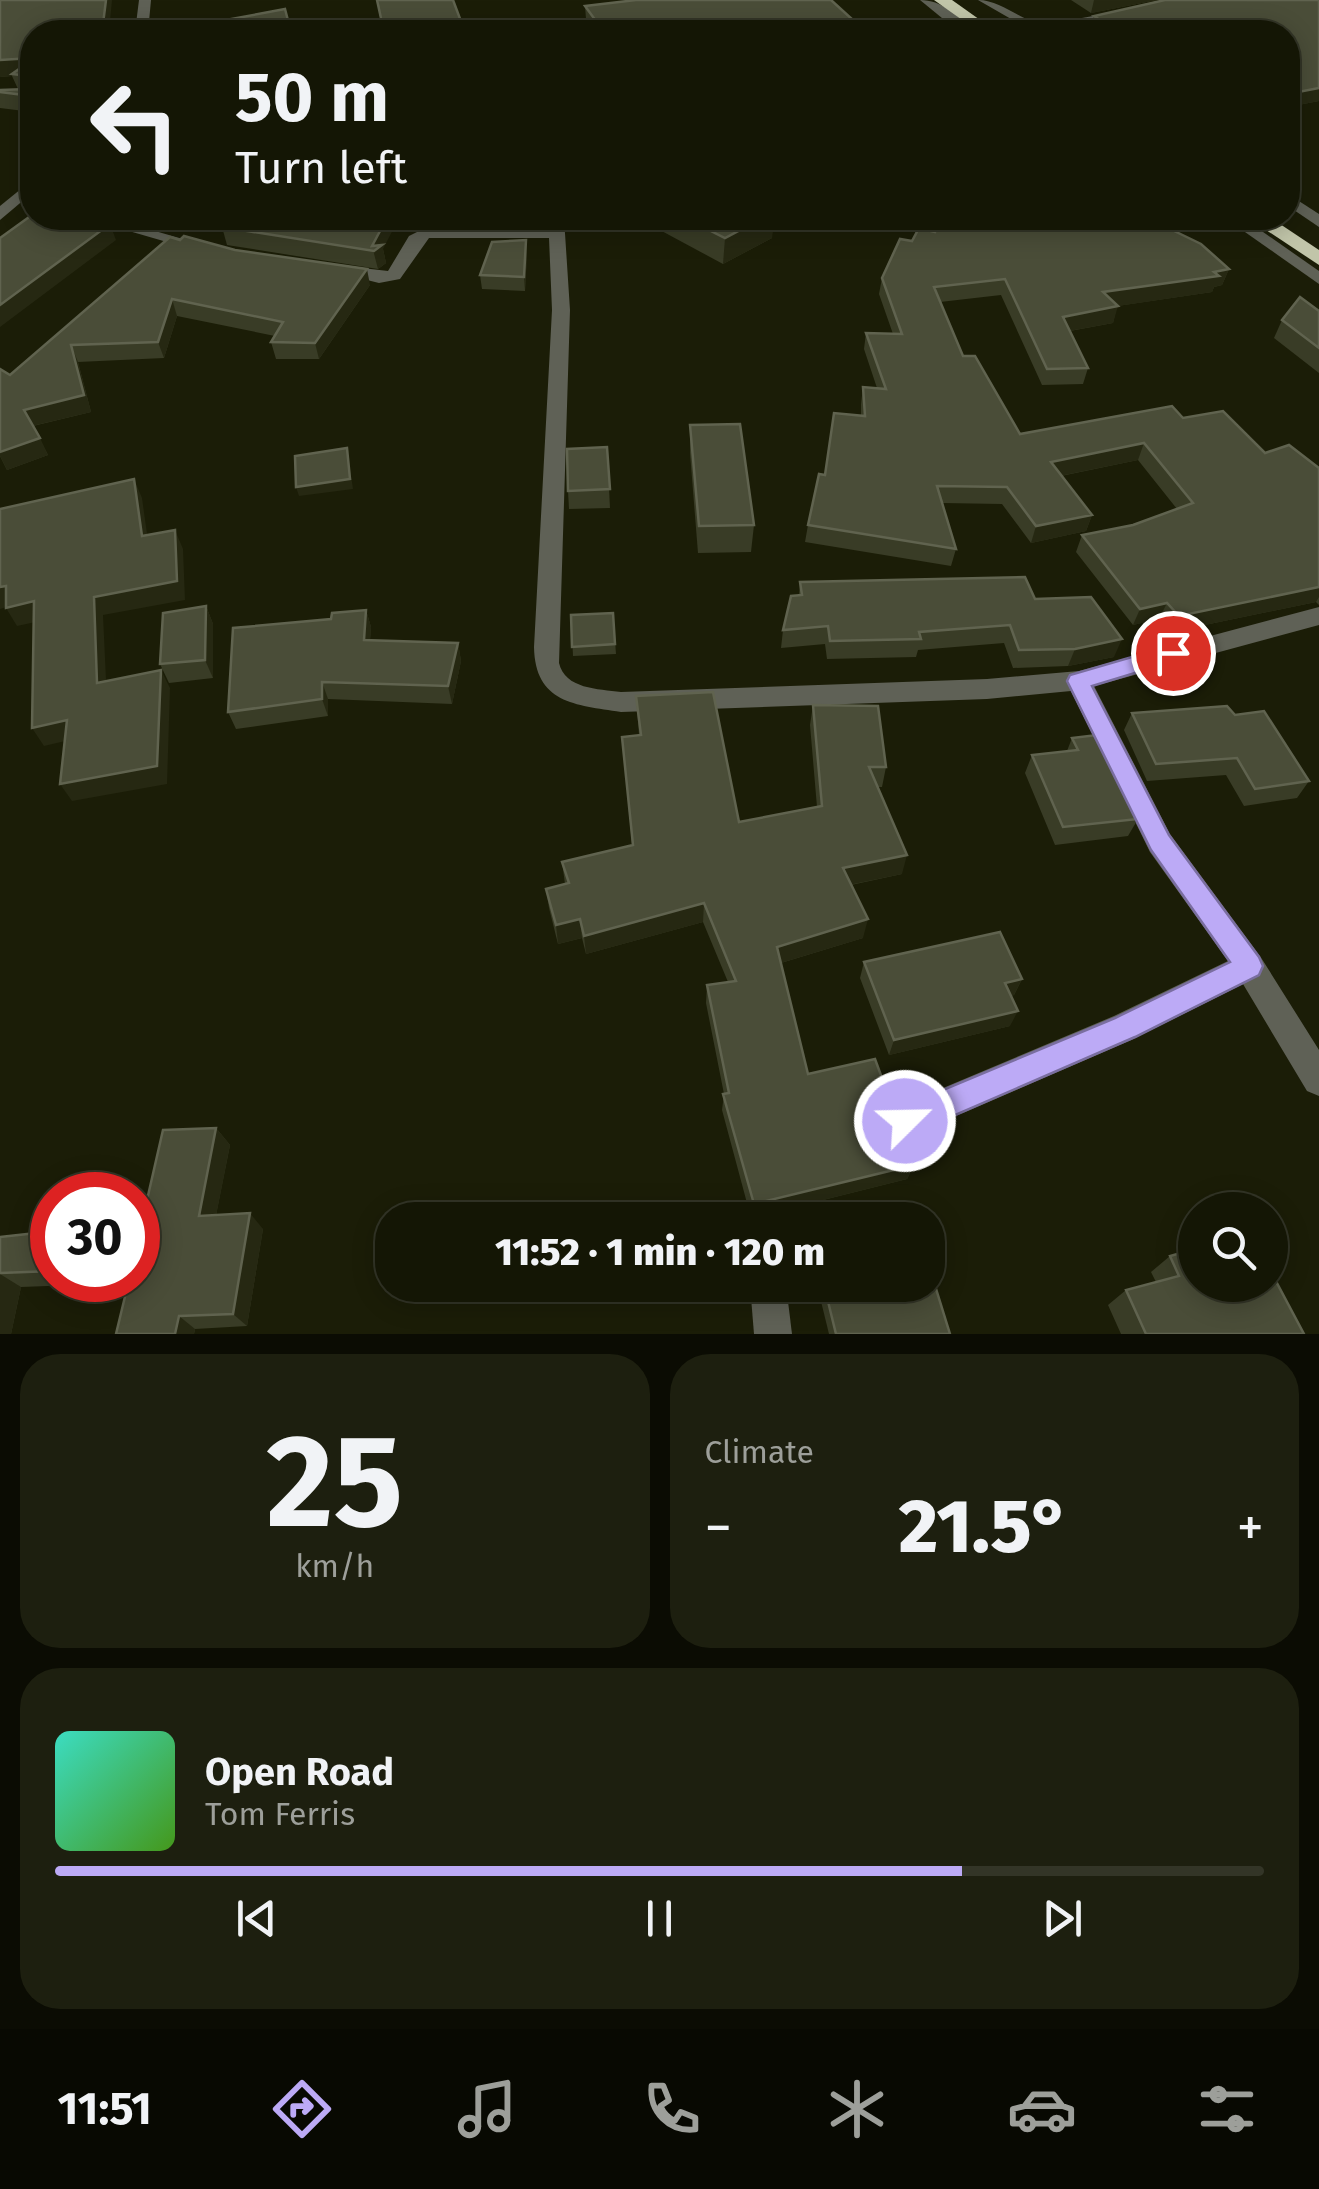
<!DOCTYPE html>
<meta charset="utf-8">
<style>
:root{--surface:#141605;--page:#1d1f0f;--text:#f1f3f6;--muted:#9d9f9a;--line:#333527;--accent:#bcaaf6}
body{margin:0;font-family:"Fira Sans",sans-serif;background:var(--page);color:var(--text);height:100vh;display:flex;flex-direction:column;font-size:38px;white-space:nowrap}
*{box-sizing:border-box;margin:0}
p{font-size:32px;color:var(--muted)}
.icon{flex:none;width:55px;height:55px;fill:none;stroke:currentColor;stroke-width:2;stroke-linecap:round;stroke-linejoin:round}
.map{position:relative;height:1334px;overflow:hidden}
.drawer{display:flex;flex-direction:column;gap:20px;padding:20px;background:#0b0c03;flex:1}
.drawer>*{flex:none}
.top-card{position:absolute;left:20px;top:20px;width:1280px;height:210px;border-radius:40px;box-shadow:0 5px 25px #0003,0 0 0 2px var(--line);background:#141605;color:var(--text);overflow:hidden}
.fabs{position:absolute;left:1178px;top:1192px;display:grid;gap:20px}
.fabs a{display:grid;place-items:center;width:110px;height:110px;border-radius:50%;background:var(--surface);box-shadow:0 5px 25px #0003,0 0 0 2px var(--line);font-size:50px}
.speed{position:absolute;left:30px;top:1172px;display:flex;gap:20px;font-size:50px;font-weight:700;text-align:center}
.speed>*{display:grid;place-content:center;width:130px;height:130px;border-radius:50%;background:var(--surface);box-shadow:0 5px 25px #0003,0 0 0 2px var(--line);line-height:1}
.speed .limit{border:15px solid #d22;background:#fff;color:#111}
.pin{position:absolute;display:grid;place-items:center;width:85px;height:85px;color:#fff;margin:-42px;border:5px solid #fff;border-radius:50%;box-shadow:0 2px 10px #0007}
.me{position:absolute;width:110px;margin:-55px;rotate:67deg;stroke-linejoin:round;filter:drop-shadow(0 0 8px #0008)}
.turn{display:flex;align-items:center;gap:35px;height:210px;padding:0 50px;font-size:45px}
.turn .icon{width:130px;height:130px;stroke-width:2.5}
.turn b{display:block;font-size:70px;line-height:85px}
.big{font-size:75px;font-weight:800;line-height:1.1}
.drawer .tile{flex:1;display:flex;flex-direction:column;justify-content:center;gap:15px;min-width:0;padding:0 35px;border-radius:40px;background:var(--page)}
.drawer .dial{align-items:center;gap:0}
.dial b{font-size:130px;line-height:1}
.song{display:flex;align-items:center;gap:30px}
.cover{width:120px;height:120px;border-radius:15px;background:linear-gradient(135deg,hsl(170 70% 55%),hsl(100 70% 35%))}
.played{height:10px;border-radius:5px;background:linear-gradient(90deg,var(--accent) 75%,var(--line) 75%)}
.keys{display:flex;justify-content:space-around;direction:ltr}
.heat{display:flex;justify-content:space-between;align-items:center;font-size:55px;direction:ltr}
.drawer .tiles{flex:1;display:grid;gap:20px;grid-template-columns:1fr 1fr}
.tile:last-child{grid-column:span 2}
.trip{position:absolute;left:375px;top:1202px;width:570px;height:100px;border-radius:40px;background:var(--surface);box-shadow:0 5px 25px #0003,0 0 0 2px var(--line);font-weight:800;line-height:100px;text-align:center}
.dock{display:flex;height:160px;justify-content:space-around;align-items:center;background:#080902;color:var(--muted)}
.dock .icon{width:70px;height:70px}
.dock .active{color:var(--accent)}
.dock b{font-size:45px;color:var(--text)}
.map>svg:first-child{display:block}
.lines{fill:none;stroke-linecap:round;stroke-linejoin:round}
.minor{fill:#5f6156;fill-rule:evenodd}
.highway{fill:#c1c5a9;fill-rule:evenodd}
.wall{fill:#393c26}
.shaded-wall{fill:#262812}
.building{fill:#4a4d38;stroke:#60634f;stroke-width:2.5}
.route{fill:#bcaaf6;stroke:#7a6ea0;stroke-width:2.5}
</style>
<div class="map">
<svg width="1319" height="1334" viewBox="0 0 1319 1334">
<rect width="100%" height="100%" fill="#1b1d07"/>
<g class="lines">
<g class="minor">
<polygon points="139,0 151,0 148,32 135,32"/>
<path d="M 920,0 C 941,0 959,15 972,32 L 959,32 Z"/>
<path d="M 978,0 C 1003,0 1023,24 1044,23 C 1097,19 1148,0 1201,0 L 1046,32 L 1006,32 L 1023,26 Z"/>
<polygon points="32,180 32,193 0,220 0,206"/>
<polygon points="1288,194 1319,214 1319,227 1288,206"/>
<polygon points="84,218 110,218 207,246 198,251"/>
<path d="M 548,218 L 564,218 L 570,310 L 559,663 C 565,689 598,689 621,692 L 987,679 L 1079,671 L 1319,607 L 1319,625 L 1094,686 L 1170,834 L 1260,956 L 1319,1050 L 1319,1096 L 1307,1091 L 1243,984 L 1136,1038 L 917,1133 L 905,1138 L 893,1133 L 888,1121 L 893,1109 L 1114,1016 L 1228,961 L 1150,852 L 1071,691 L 987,699 L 621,712 C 575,705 535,703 534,647 L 552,310 L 549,238 L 429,238 L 400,279 L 379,283 L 327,270 L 336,265 L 388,271 L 409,236 L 425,228 L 548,228 Z"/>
<polygon points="1225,218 1243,218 1319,271 1319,284"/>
<polygon points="750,1285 786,1285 792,1334 754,1334"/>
</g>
<g class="highway">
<polygon points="934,0 952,0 997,32 979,32"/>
<polygon points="1248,218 1271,218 1319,250 1319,265"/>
</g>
</g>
<g class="wall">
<polygon points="1071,0 1157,0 1091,13"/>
<polygon points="1165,0 1319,0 1319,101 1288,107 1288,32 1094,32 1090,30 1094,16"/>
<polygon points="585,6 864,30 863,32 587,32"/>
<polygon points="32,32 32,112 0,108 0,90 18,89 12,76 0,77"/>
<polygon points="32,123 32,150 30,150 23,133"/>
<polygon points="658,218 773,218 772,238 723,264 658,229"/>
<polygon points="1052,220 1170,229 1229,269 1222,285 1214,287 1212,292 1117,306 1113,323 1070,331 1088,368 1083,384 1042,385 1001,295 940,302 963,356 1020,434 1183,418 1265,453 1319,468 1319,605 1316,602 1171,632 1159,619 1133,625 1076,552 1082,535 1133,525 1177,509 1138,460 1061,476 1092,515 1086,531 1031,543 1002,504 942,503 956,549 951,566 805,542 808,525 825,475 861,416 861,404 863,387 877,388 864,349 866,333 893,334 879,294 882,278 912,241 935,232"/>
<polygon points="222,227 383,249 386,263 378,269 227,245"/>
<polygon points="170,237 370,285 319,359 276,359 271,342 275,336 177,316 164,358 78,362 91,412 33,426 48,455 7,470 0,456 0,369 10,375"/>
<polygon points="527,254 525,291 482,289 480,275"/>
<polygon points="1319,311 1319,373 1274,338 1282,320"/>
<polygon points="690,425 754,525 751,552 698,553 690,453"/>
<polygon points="607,447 610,508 569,509 568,491"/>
<polygon points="800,582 1035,599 1114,657 1068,666 1013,668 1004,643 918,650 916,657 827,659 825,644 781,648 783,630 799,595"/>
<polygon points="206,606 213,624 213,678 169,683 160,664"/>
<polygon points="366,610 371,627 370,640 458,643 461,661 452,704 328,699 328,716 236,729 228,712 331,619"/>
<polygon points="613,613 616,654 573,656 571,615"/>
<polygon points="636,696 739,822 817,807 810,725 813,705 886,767 882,787 877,787 902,874 851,885 863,938 781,963 808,1074 914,1165 907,1179 751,1218 722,1110 724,1094 706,1003 707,985 728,982 703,922 586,954 582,938 558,944 549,908 546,889 565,884 562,862 632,845 622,737 639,735"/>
<polygon points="1132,713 1235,715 1309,781 1297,798 1244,806 1226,775 1147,781 1124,730"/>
<polygon points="1072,738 1121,766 1116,776 1138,819 1128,836 1055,845 1025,773 1032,755 1067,751"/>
<polygon points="864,962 1022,979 1014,995 1011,996 1010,1026 889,1055 860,978"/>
<polygon points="216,1128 230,1145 216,1215 263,1229 247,1326 195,1329 194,1334 116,1334 128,1283 21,1287 11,1334 0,1334 0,1237 36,1233 52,1204 52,1280 138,1280 147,1200"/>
<polygon points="1170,1256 1304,1334 1121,1334 1108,1305 1126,1290 1156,1282 1151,1272"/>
<polygon points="817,1285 928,1285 950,1334 829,1334"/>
</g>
<g class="shaded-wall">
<polygon points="106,0 112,0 109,32 96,32"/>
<polygon points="1094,0 1157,0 1091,13"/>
<polygon points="32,58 32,74 12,74 12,76 0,77 0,60"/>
<polygon points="1319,88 1319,101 1288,107 1288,94"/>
<polygon points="387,218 399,218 383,249 386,263 378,269 372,246"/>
<polygon points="763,218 773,218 772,238 723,264 725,238"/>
<polygon points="1173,220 1168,236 1160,224"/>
<polygon points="110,224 116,240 0,327 0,305"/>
<polygon points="526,240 527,254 525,291 524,277"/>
<polygon points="367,269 370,285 319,359 315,343"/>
<polygon points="1229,269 1222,285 1214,287 1212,292 1098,309 1103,292"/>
<polygon points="172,299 177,316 164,358 158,342"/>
<polygon points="1118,306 1113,323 1058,333 1063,317"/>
<polygon points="71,345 78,362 91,412 32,426 24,410"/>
<polygon points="40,438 48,455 7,470 0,456 0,452"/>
<polygon points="1144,443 1138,460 1045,479 1051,462"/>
<polygon points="347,448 353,489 299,496 296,487"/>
<polygon points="134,479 142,498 150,555 142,536"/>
<polygon points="1092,515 1086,531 1031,543 1036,526"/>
<polygon points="175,530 183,549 185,600 103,615 107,701 97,683 94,597"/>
<polygon points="6,586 17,604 0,609 0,587"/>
<polygon points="1319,587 1319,597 1316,602 1171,632 1179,616"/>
<polygon points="34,601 45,620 17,626 6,608"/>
<polygon points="1167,603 1159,619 1133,625 1140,609"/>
<polygon points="206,606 213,624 213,678 205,660"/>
<polygon points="366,610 371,627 369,657 364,640"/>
<polygon points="1122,639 1114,657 1068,666 1075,649"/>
<polygon points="458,643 461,661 452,704 448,686"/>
<polygon points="161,670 170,688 167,784 72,801 60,784"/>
<polygon points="322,682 328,699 328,716 322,699"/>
<polygon points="67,720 78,738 44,746 32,728"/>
<polygon points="907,855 902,874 839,887 843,868"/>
<polygon points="704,903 703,922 586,954 584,936"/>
<polygon points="580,919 582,938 558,944 556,925"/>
<polygon points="868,919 863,938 774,965 777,947"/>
<polygon points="1022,979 1014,995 997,999 1005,983"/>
<polygon points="1018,1011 1010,1026 889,1055 894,1040"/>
<polygon points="216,1128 230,1145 213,1231 199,1216"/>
<polygon points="914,1165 907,1179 751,1218 754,1204"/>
<polygon points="250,1213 263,1229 247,1326 233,1314"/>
<polygon points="0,1274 21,1287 11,1334 0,1334"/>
<polygon points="179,1316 195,1329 194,1334 175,1334"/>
</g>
<g class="building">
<polygon points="0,0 106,0 103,24 96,32 32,32 32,58 0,60"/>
<polygon points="377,0 453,0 465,32 384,32"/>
<polygon points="636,0 831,0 864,30 843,32 604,32 585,6"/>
<polygon points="1165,0 1319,0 1319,88 1288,94 1288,32 1118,32 1094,16"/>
<polygon points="285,9 291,32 213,32 221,21"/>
<polygon points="32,60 32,96 0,92 0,90 28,89 28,76 12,74"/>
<polygon points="32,123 32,133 23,133"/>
<polygon points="32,215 32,218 80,218 110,224 0,305 0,238"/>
<polygon points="232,218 387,218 372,246 382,245 374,251 222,227"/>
<polygon points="685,218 763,218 725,238"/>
<polygon points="944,218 1039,218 1052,220 1061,218 1170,218 1173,220 1160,224 1201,244 1229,269 1214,272 1219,276 1103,292 1118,306 1063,317 1088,368 1047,369 1005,279 934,287 963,356 975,356 1020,434 1172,406 1183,418 1223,411 1265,453 1289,445 1319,468 1319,587 1179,616 1167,603 1140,609 1082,535 1133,525 1193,503 1144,443 1051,462 1092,515 1036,526 1007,487 937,486 956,549 808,525 819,474 825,475 834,413 865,416 863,387 886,389 866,333 902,334 882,278 900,239 912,241 919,228 935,232"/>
<polygon points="184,236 235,250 367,269 315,343 271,342 283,322 172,299 158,342 71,345 84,395 24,410 40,438 0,452 0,369 10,375 170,237 180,240"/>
<polygon points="526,240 524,277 480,275 492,242"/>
<polygon points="1300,297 1319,311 1319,348 1282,320"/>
<polygon points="740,424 754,525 699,526 690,425"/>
<polygon points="607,447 610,489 568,491 567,449"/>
<polygon points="347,448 350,479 296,487 295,456"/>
<polygon points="134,479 142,536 175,530 177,581 94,597 97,683 161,670 157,766 60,784 67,720 32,728 34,601 6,608 6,586 0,587 0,509"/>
<polygon points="1025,577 1035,599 1091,597 1122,639 1075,649 1019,650 1010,625 919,632 921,639 830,641 828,626 783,630 791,596 802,595 800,582"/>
<polygon points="206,606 205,660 160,664 163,613"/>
<polygon points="366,610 364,640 458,643 448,686 322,682 322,699 228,712 233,628 331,619 332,613"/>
<polygon points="613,613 615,644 572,647 571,615"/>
<polygon points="713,692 739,822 822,806 813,705 878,706 886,767 869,767 907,855 843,868 868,919 777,947 808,1074 875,1059 914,1165 754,1204 723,1094 729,1093 707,985 736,981 704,903 584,936 580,919 556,925 546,889 569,883 562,862 633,845 622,737 641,735 636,696"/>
<polygon points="1227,706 1235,715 1264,711 1309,781 1255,789 1237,758 1156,764 1132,713"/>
<polygon points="1105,734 1121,766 1112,767 1138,819 1063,827 1032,755 1078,750 1072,738"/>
<polygon points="1000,932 1022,979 1005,983 1018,1011 894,1040 864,962"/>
<polygon points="216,1128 199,1216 250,1213 233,1314 179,1316 175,1334 116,1334 129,1280 138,1280 138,1200 147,1200 163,1130"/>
<polygon points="52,1204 52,1271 0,1273 0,1237 36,1233 44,1205"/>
<polygon points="1195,1249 1195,1285 1270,1285 1270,1270 1304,1334 1146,1334 1126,1290 1179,1276 1170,1256"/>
<polygon points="928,1263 950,1334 836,1334 824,1285 928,1285"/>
</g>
<polygon class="route" points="1173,645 1181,647 1184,653 1181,659 1092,686 1169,835 1259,957 1263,966 1259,975 1135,1037 916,1132 905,1136 895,1132 890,1121 895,1110 1115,1018 1230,962 1151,850 1067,681 1070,675"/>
</svg>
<div class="fabs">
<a><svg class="icon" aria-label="search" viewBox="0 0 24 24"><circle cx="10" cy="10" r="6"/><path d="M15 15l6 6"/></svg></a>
</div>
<div class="speed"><div class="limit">30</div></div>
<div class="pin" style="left:1173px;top:653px;background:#d93025"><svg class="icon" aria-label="arrive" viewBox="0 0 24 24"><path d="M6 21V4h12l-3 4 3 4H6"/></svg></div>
<svg class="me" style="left:905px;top:1121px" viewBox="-20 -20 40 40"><circle r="17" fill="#bcaaf6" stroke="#fff" stroke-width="3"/><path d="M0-11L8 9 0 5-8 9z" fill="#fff"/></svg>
<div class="trip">11:52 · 1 min · 120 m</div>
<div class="top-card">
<div class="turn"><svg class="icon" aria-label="left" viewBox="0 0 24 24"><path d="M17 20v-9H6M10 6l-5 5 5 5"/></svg><div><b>50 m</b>Turn left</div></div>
</div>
</div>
<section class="drawer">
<div class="tiles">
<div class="tile dial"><b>25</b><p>km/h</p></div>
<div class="tile"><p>Climate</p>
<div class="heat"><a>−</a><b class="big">21.5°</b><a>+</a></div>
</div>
<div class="tile">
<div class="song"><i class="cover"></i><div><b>Open Road</b><p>Tom Ferris</p></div></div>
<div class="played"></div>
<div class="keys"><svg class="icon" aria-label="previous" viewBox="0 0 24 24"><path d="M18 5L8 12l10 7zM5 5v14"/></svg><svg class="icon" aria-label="pause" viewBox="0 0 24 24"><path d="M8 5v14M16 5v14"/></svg><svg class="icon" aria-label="next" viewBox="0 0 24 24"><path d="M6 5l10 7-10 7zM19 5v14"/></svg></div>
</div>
</div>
</section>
<nav class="dock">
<b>11:51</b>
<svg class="icon active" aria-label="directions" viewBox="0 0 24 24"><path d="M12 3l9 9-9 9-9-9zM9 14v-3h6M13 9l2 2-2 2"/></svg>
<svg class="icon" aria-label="music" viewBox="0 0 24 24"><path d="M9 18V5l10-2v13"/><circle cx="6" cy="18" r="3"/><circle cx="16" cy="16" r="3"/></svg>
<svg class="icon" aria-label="phone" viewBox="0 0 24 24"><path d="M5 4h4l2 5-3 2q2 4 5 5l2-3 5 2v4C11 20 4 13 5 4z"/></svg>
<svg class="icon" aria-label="climate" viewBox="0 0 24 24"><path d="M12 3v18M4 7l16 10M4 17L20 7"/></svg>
<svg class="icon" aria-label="car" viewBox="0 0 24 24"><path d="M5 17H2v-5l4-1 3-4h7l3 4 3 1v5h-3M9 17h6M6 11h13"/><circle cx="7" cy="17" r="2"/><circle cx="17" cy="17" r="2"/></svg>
<svg class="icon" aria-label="filters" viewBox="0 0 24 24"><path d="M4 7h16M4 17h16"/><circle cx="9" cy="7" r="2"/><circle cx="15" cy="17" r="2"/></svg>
</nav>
